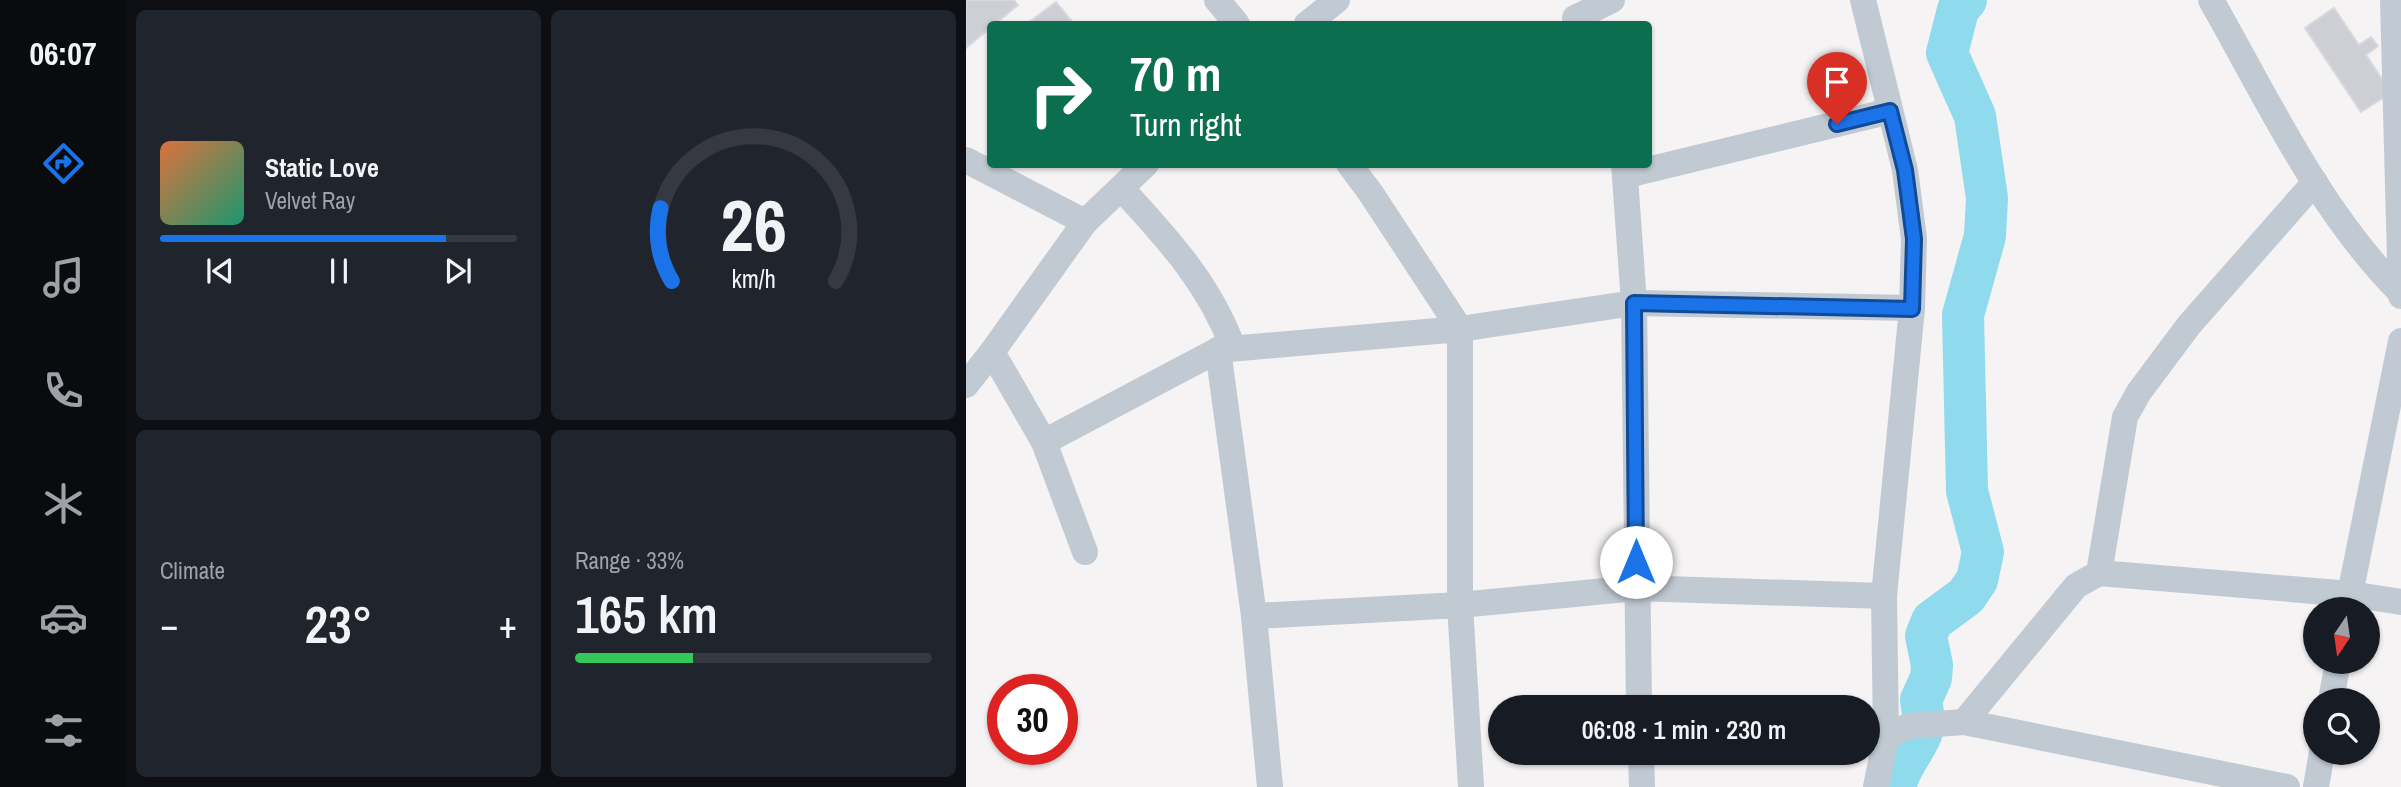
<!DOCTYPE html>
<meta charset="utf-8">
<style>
:root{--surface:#171b24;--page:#20242c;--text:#f1f3f6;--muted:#9ea1a6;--line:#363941;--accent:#1a73e8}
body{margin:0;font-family:"Archivo Narrow",sans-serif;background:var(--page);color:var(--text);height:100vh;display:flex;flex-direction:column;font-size:26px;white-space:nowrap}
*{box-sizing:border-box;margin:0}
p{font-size:23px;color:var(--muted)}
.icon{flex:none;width:38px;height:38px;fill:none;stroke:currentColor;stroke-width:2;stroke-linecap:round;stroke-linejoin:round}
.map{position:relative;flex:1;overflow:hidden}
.sheet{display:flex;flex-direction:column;gap:10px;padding:10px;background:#0d0f14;width:840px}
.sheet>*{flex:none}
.top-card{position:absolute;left:21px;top:21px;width:665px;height:147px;border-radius:7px;box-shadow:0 2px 5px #0004;background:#0b6e4f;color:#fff;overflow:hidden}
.needle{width:46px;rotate:193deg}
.buttons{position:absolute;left:1337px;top:597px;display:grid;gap:14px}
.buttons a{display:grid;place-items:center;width:77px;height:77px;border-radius:50%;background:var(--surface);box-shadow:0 2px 5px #0004;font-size:35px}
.speed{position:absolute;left:21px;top:674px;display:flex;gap:14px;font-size:35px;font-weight:700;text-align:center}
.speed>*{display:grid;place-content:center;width:91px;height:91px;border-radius:50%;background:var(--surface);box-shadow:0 2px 5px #0004;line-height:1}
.speed .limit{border:10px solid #d22;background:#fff;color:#111}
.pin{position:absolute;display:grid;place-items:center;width:60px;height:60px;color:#fff;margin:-72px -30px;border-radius:50% 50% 50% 0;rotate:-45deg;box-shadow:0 0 7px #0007}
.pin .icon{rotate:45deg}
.me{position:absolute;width:77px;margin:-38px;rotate:0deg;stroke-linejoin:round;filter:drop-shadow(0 0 5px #0008)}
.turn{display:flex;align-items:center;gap:24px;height:147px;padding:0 28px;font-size:32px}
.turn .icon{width:91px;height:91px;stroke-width:2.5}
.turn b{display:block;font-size:49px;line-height:60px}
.big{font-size:52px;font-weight:600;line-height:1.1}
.sheet .tile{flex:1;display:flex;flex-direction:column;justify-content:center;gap:10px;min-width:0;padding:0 24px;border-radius:10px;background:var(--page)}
.sheet .dial{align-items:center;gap:0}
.dial svg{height:182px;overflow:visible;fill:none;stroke:var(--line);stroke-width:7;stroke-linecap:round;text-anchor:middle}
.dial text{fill:var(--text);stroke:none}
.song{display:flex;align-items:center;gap:21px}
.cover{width:84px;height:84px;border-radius:10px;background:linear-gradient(135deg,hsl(20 70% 55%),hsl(160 70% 35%))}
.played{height:7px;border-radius:4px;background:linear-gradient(90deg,var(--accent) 80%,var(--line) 80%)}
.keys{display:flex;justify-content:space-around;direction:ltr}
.heat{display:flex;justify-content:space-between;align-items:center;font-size:38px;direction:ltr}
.charge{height:10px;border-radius:5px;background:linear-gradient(90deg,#34c759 33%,var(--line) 0)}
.sheet .tiles{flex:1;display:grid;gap:10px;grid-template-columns:repeat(2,1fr)}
.trip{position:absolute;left:522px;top:695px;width:392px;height:70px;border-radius:35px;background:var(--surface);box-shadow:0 2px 5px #0004;font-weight:600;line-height:70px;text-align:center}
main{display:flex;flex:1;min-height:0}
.menu{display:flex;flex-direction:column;width:126px;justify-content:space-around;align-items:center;background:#090b0e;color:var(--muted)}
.menu .icon{width:49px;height:49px}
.menu .on{color:var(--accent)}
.menu b{font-size:32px;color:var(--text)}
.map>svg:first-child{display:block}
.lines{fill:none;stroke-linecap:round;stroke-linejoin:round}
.river{stroke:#90daee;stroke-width:42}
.building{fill:#cdcfd5;stroke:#d7d9de;stroke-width:2}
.minor{stroke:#c1cad2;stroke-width:26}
.route-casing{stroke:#114b97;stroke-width:18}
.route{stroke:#1a73e8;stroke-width:12}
</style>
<main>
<nav class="menu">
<b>06:07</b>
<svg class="icon on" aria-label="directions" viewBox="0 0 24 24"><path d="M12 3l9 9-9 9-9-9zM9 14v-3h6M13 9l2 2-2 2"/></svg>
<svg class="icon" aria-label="music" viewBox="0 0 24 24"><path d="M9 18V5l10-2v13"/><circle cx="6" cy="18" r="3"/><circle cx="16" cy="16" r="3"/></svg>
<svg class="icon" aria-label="phone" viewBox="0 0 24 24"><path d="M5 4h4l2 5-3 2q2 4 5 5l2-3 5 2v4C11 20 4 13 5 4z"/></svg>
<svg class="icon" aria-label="climate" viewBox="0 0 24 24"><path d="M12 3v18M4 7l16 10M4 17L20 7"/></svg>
<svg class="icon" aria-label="car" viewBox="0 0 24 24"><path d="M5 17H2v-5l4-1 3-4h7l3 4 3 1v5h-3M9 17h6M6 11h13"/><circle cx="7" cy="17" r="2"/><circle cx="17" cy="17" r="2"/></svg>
<svg class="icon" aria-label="filters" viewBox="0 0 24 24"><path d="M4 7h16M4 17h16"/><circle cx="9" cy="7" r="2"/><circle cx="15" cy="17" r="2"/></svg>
</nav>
<section class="sheet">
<div class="tiles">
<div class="tile">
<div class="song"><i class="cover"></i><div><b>Static Love</b><p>Velvet Ray</p></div></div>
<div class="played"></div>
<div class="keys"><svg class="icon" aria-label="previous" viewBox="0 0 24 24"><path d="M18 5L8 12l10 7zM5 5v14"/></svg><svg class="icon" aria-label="pause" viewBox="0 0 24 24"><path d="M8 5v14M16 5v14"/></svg><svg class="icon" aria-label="next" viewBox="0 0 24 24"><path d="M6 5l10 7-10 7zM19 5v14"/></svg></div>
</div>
<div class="tile dial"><svg viewBox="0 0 100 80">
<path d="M14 69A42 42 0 1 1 86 69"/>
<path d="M14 69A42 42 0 0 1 9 37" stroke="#1a73e8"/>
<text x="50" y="56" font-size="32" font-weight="700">26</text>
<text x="50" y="72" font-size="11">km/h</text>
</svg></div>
<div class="tile"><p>Climate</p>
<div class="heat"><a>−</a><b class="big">23°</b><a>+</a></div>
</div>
<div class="tile"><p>Range · 33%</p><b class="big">165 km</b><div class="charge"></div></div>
</div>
</section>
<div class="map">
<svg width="1435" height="787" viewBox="0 0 1435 787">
<rect width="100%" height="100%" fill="#f5f3f3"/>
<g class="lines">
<g class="river">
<polyline points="958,719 955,700 965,678 966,665 960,636 966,621 1000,596 1011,580 1017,552 1001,491 997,315 1019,236 1021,198 1009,116 981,53 992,10 1000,0"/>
<path d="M 930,787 C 931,768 951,749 957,729"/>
</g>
</g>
<g class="building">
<polygon points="0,0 48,0 52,5 29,24 24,24 24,28 0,48"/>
<polygon points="90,2 108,24 61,24"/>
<polygon points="1368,8 1393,45 1405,37 1412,46 1400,55 1425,93 1395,112 1339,28"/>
</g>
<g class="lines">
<g class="minor">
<polyline points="251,0 271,24"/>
<polyline points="897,0 939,170 948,239 946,308 918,596 920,737 910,787"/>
<path d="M 1245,0 C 1302,100 1353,211 1435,293"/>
<polyline points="1427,0 1435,296"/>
<polyline points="609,18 646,0"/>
<polyline points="341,24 371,0"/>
<polyline points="0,160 119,222"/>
<polyline points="383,164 404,192 494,329 494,605 505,787"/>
<polyline points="658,164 668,303 673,707"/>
<polyline points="661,175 924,111"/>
<path d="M 156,189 C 201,238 244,284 267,348"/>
<polyline points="252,350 288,616 304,787"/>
<polyline points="0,385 26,352"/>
<polyline points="78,442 252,350 494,329 668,303 946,308"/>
<polyline points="119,552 78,442 26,352 119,222 180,164"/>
<polyline points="1133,573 1159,417 1173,392 1223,325 1349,182"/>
<polyline points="1381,609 1435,341"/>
<polyline points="288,616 494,605 670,588 918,596"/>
<polyline points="1365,700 1372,662"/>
<polyline points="920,737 942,726 998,722"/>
<polyline points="675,752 676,787"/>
<polyline points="1321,787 998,722 1110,586 1133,573 1384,594 1435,602"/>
<polyline points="1350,787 1356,752"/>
</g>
</g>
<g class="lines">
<defs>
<polyline id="route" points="670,562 668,303 946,309 948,239 939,170 924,111 871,124"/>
</defs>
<use href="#route" class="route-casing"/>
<use href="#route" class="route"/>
</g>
</svg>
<div class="buttons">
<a><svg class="needle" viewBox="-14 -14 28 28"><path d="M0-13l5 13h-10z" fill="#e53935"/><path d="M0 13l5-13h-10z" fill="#9ea1a6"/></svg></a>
<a><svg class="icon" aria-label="search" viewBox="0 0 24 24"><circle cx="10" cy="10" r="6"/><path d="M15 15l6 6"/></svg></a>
</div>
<div class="speed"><div class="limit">30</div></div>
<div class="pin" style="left:871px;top:124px;background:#d93025"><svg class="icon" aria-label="arrive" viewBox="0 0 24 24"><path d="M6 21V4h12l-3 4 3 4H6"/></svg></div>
<svg class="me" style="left:670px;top:562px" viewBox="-20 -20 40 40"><circle r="19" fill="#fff"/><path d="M0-13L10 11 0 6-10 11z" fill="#1a73e8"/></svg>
<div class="trip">06:08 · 1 min · 230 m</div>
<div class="top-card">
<div class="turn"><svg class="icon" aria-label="right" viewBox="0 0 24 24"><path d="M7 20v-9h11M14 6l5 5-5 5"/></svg><div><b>70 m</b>Turn right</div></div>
</div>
</div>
</main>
